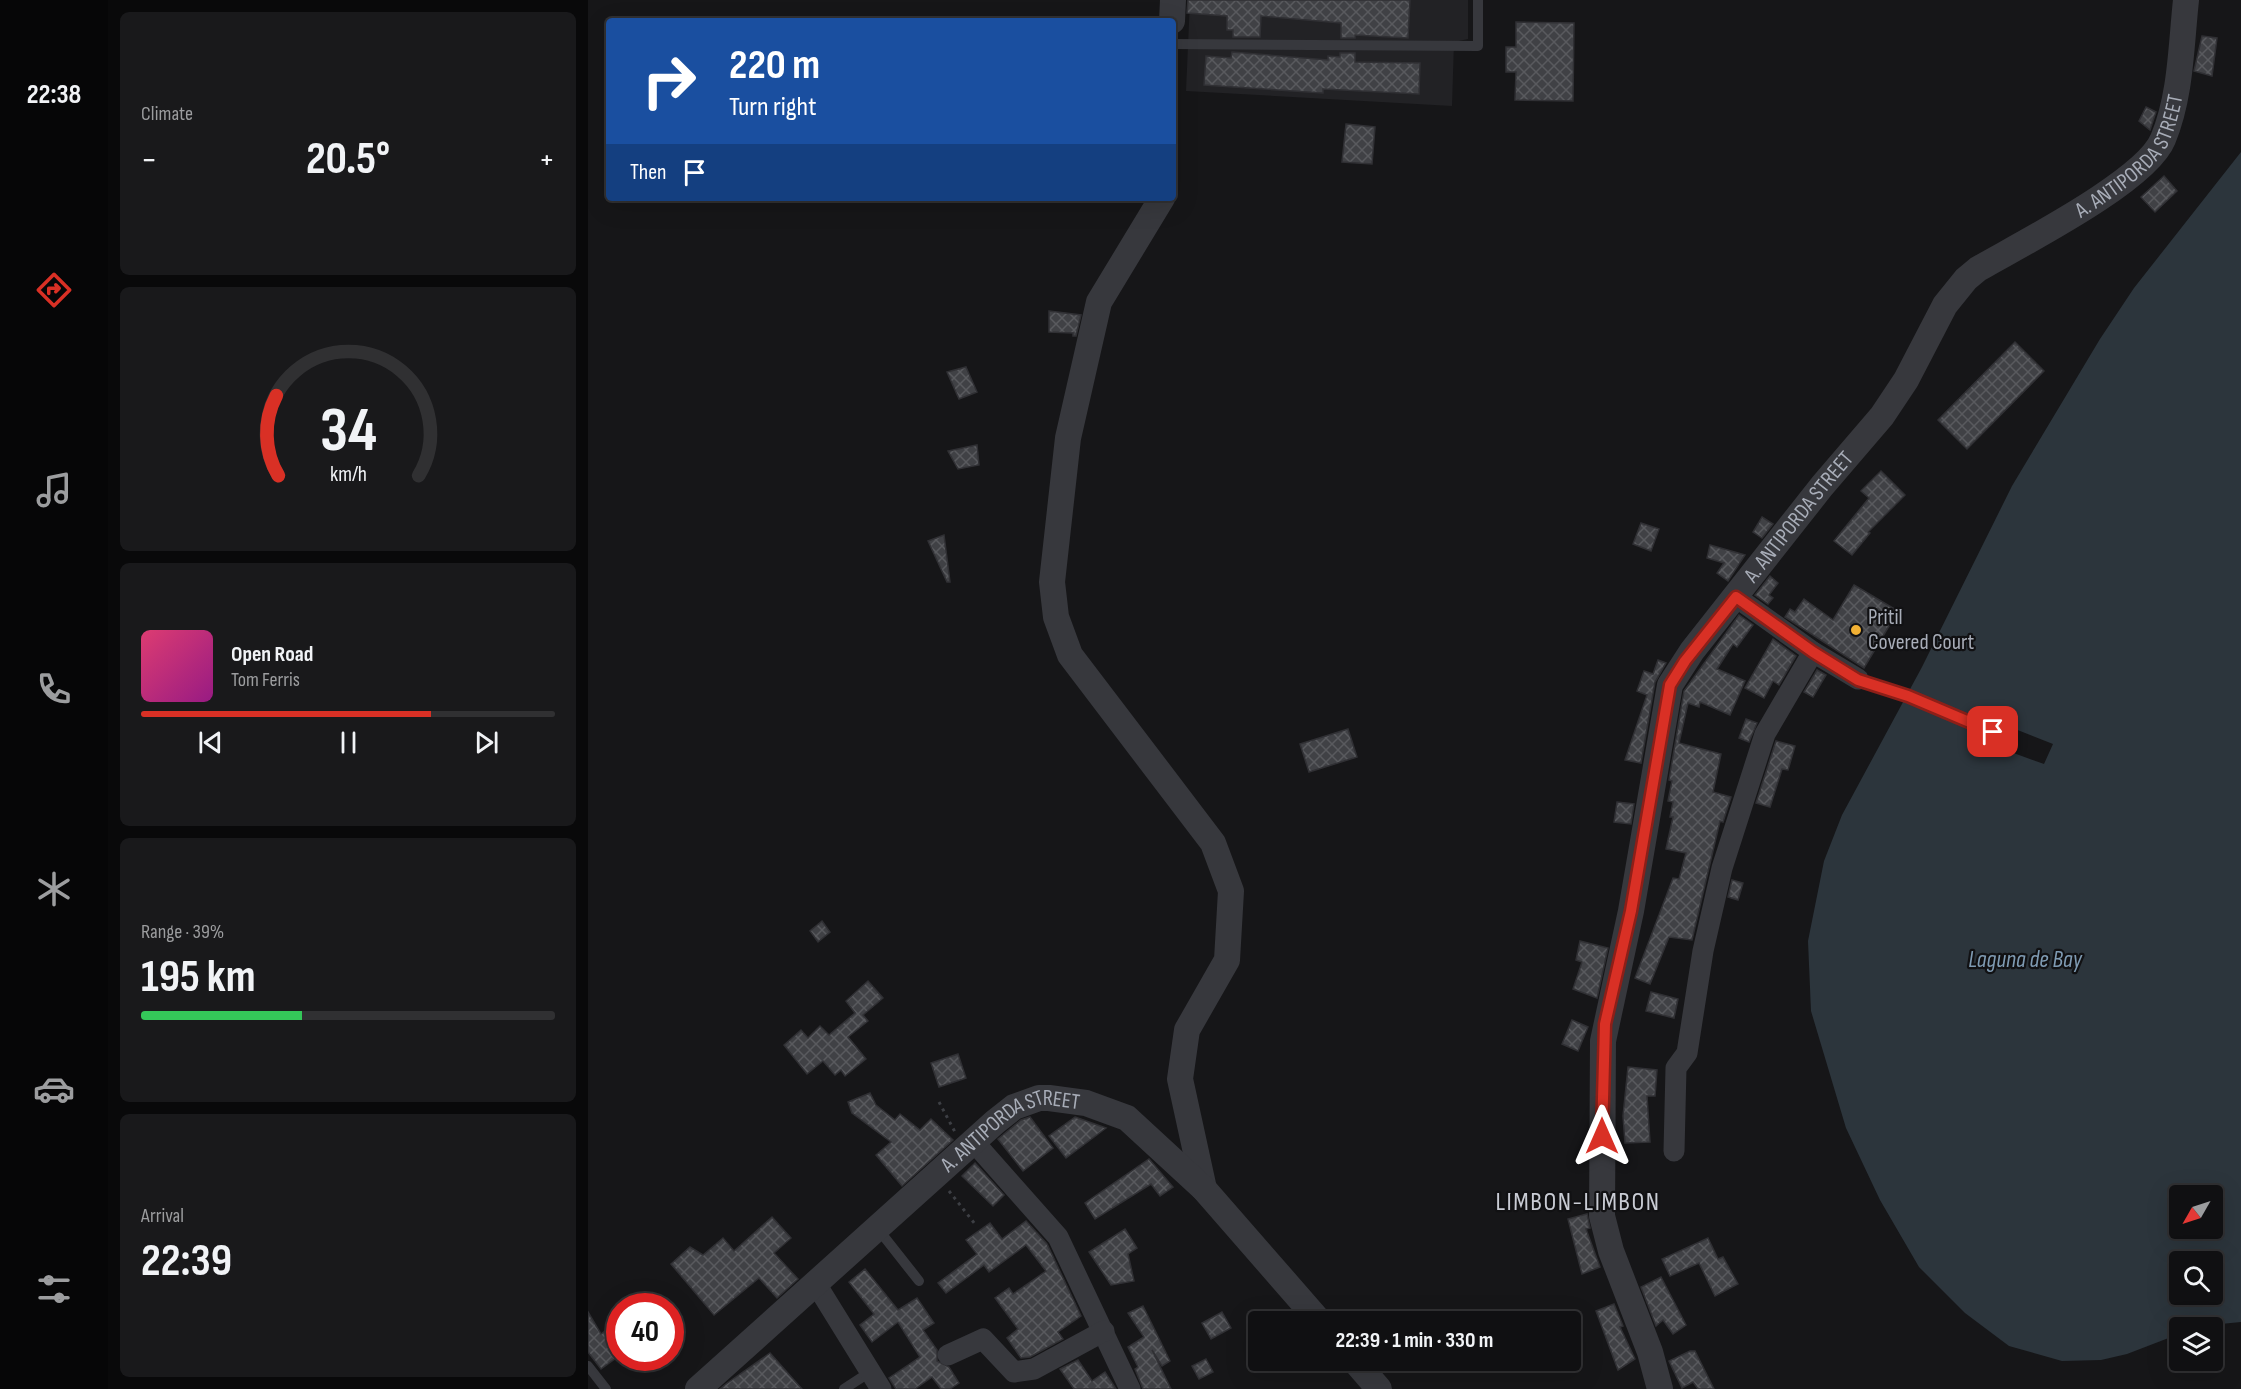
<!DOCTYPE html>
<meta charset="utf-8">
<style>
:root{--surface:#101012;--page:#19191b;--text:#f1f3f6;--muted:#9c9d9f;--line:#303032;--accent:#d93025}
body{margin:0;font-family:"Sofia Sans Condensed",sans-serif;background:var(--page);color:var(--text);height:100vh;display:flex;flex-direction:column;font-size:22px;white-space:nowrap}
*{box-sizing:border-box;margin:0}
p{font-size:20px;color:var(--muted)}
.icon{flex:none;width:33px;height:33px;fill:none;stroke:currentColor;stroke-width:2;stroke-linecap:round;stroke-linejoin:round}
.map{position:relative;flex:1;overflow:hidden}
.sheet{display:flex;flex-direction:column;gap:12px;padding:12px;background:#09090a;width:480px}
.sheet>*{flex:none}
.hud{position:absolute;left:18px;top:18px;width:570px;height:183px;border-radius:6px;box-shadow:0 6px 24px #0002,0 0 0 2px var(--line);background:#1a4fa0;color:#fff;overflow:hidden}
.needle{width:39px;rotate:231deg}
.controls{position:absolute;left:1581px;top:1185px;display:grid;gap:12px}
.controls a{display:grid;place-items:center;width:54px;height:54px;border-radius:6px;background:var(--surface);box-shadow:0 6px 24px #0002,0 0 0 2px var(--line);font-size:30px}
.speed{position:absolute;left:18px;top:1293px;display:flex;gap:12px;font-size:30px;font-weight:700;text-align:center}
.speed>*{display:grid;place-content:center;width:78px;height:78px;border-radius:50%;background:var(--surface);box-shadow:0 6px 24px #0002,0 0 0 2px var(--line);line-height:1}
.speed .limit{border:9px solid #d22;background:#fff;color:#111}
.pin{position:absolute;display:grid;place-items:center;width:51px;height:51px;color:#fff;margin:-26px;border-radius:12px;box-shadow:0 3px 9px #0006}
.me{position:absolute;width:66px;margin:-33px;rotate:0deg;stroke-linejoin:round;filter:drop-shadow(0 0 4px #0008)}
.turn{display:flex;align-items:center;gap:21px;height:126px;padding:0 24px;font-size:27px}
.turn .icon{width:78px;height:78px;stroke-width:2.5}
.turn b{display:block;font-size:42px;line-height:51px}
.then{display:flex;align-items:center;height:57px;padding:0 24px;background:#0003;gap:12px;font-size:22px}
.big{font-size:45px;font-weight:700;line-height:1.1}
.sheet .tile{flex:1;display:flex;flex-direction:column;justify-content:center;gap:9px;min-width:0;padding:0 21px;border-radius:9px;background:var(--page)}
.sheet .dial{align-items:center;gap:0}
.dial svg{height:156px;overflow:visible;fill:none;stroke:var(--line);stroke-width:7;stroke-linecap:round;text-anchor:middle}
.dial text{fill:var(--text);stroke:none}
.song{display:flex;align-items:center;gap:18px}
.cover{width:72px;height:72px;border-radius:9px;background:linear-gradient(135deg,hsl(340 70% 55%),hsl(310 70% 35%))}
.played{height:6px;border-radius:3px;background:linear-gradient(90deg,var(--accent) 70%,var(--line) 70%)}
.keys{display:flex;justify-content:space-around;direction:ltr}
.heat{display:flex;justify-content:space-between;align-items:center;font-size:33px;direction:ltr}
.charge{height:9px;border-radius:4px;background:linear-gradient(90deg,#34c759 39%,var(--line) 0)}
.trip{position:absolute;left:660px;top:1311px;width:333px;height:60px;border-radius:6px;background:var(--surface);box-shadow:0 6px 24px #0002,0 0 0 2px var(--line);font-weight:700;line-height:60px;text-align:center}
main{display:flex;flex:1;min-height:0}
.dock{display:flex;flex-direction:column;width:108px;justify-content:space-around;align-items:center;background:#060607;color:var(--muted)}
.dock .icon{width:42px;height:42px}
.dock .current{color:var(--accent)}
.dock b{font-size:27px;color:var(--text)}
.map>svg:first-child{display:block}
.built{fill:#222225}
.water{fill:#2c353c;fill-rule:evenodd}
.pier{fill:#161618}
.building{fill:url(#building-cross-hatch);stroke:#303034;stroke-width:1.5}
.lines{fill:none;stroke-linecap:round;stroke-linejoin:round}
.path{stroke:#3d3f44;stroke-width:3;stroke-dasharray:3 4.5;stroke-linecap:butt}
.service{stroke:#37383d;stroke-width:10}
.minor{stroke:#37383d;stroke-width:21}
.tertiary{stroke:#37383d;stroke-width:26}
.route-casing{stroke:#8d1f18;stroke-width:15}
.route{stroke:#d93025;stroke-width:10}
.poi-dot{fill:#f2b134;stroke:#111113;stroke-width:2}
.labels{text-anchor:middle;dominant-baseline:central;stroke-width:4.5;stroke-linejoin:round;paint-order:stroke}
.street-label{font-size:22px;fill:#a8adb8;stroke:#111113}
.poi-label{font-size:22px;fill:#a8adb8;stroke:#111113;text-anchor:start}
.water-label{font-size:24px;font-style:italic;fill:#7f9bb3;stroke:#111113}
.quarter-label{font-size:26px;letter-spacing:1.5px;fill:#c9ccd4;stroke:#111113}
</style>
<main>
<nav class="dock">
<b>22:38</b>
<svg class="icon current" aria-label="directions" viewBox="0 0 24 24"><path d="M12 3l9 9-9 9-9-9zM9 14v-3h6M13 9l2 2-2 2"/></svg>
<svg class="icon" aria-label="music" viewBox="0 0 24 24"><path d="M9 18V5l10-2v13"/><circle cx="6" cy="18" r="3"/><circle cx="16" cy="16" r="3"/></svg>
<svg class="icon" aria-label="phone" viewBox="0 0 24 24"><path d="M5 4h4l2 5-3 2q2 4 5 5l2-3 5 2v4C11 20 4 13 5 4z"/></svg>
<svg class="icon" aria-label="climate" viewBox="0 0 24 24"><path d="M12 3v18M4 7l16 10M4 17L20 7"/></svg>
<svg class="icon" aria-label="car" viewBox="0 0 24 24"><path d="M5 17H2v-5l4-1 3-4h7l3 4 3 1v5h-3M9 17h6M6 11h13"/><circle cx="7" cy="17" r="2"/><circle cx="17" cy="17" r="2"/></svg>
<svg class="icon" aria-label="filters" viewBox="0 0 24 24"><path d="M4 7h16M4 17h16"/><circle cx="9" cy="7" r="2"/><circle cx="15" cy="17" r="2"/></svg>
</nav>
<section class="sheet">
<div class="tile"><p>Climate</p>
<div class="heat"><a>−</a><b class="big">20.5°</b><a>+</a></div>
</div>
<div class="tile dial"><svg viewBox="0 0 100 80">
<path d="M14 69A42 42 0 1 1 86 69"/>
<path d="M14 69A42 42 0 0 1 13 28" stroke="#d93025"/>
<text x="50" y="56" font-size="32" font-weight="700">34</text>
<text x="50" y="72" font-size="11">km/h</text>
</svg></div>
<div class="tile">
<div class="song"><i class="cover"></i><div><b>Open Road</b><p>Tom Ferris</p></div></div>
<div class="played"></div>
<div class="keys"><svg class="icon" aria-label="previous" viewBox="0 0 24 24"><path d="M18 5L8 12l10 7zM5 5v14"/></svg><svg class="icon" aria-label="pause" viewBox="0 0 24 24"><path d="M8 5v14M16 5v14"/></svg><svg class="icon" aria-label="next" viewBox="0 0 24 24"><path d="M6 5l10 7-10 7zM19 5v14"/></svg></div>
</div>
<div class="tile"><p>Range · 39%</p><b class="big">195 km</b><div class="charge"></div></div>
<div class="tile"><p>Arrival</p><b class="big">22:39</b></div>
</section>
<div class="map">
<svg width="1653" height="1389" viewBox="0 0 1653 1389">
<defs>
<pattern id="building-cross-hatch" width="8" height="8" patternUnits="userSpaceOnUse" patternTransform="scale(1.5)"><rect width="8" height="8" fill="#404145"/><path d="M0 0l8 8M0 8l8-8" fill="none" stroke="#595a5e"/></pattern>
</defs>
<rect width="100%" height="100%" fill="#161618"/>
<polygon class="built" points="602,0 880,0 880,39 866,42 864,106 598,91"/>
<path class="water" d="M 1653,152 L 1653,1322 L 1592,1328 L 1591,1334 L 1539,1354 L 1513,1360 L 1474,1361 L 1421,1346 L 1377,1313 L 1331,1267 L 1292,1200 L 1258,1128 L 1223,1011 L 1220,941 L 1236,861 L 1254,815 L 1334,667 L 1424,486 L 1512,339 L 1546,288 ZM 1592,1196 L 1624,1196 L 1624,1228 L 1592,1228 ZM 1592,1262 L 1624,1262 L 1624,1294 L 1592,1294 Z"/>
<polygon class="pier" points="1319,691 1424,734 1427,729 1465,744 1456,764 1420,751 1422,744 1315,699"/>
<g class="building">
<polygon points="600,0 822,0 820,38 767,35 767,38 753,38 753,23 673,16 672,37 645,37 645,30 639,30 639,16 599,13"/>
<polygon points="928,22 986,23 985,101 927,100 928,72 918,72 918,47 928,47"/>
<polygon points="1614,36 1629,38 1624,76 1606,71"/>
<polygon points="644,52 740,60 740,56 752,57 752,53 767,53 767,62 832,63 831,94 735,89 735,93 616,85 618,56 643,58"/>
<polygon points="1558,107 1568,112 1562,130 1551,121"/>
<polygon points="758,124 787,127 784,164 754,162"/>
<polygon points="1576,176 1589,191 1567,212 1553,197"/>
<polygon points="461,311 493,315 488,336 485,336 485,333 461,332"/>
<polygon points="1427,342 1456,371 1379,449 1350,420"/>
<polygon points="378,367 389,392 371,399 359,372"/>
<polygon points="389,445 391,465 370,469 360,451"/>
<polygon points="1293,471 1317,495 1280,532 1282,533 1264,555 1246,541 1281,498 1273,491"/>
<polygon points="1174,517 1185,524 1174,538 1165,532"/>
<polygon points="1053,523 1071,529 1063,551 1045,544"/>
<polygon points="356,535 362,582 359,582 340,541"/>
<polygon points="1122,545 1157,555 1140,581 1129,573 1136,563 1119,558"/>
<polygon points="1182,576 1190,583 1181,595 1185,598 1180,604 1167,595"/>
<polygon points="1266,585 1310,611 1276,668 1197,617 1202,609 1207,612 1216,599 1245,620"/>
<polygon points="1151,615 1165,625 1149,647 1145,644 1129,669 1157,681 1142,715 1112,702 1111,707 1100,703 1091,743 1133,754 1125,792 1143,797 1135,822 1132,821 1104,940 1081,937 1062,984 1047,978 1085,878 1091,879 1098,853 1078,849 1085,817 1082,817 1085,802 1080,801 1084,781 1081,780 1096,691"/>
<polygon points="1185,639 1208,656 1191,685 1185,681 1176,698 1157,688"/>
<polygon points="1070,660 1078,663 1067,682 1053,763 1037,760 1059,695 1049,691 1056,671 1065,674"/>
<polygon points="1229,670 1238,675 1225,697 1216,692"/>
<polygon points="1158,719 1169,723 1161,742 1151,738"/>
<polygon points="1411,728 1424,733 1418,747 1402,740 1412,735"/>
<polygon points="760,729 769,757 721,772 712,744"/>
<polygon points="1188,741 1207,746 1200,770 1194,769 1182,807 1168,803"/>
<polygon points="1029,802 1046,804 1043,824 1026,822"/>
<polygon points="1144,880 1155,883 1150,900 1140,897"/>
<polygon points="234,921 242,932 230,942 222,931"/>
<polygon points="992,941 1020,948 1009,998 985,989 994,962 988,960"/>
<polygon points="280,981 295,998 275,1015 280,1021 260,1037 278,1059 257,1076 253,1070 247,1075 235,1061 219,1074 196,1045 213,1030 220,1038 232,1026 241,1035 267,1013 258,1001"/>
<polygon points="1063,992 1090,999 1086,1018 1058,1011"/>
<polygon points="984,1020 1000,1027 990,1051 974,1044"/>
<polygon points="370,1054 378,1078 351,1087 343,1063"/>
<polygon points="1040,1067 1069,1070 1067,1096 1059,1096 1062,1142 1037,1143 1035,1116"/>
<polygon points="282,1093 288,1105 307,1120 312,1114 332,1130 343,1119 365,1140 314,1186 288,1155 303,1142 264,1113 260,1102"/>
<polygon points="442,1117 465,1148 435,1171 410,1139 433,1120"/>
<polygon points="487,1117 518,1128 478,1158 461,1136"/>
<polygon points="561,1159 585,1187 572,1196 563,1184 507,1219 497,1203"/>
<polygon points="387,1163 416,1195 405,1206 374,1176"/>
<polygon points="999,1214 1002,1228 998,1229 1012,1267 994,1274 980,1219"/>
<polygon points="184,1217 203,1238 186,1253 210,1279 189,1298 171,1278 126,1315 83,1264 102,1247 115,1255 135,1238 146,1251"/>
<polygon points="438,1221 459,1244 493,1316 470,1332 475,1339 442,1357 433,1358 419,1338 430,1329 407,1298 421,1288 425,1294 458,1271 438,1245 401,1272 396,1265 358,1293 350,1283 389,1254 378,1240 402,1223 414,1239"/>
<polygon points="537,1229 549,1248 540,1254 546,1281 523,1285 501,1252"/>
<polygon points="1120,1238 1130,1259 1135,1257 1150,1284 1127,1296 1111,1263 1082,1276 1074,1259"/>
<polygon points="277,1269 310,1310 329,1298 346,1323 335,1330 349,1350 349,1361 361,1367 371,1383 362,1389 353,1389 344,1377 327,1389 308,1389 301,1378 332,1357 310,1322 284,1342 272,1325 286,1314 261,1282"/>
<polygon points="1073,1277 1098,1325 1085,1334 1075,1320 1068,1326 1053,1287"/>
<polygon points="1026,1304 1035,1326 1032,1327 1047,1359 1030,1370 1008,1311"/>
<polygon points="555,1306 582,1361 574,1366 564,1350 583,1389 555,1389 547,1369 550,1367 540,1347 556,1337 540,1313"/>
<polygon points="0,1312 13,1334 32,1320 32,1355 13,1369 0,1352"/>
<polygon points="634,1312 643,1328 623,1339 614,1323"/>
<polygon points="1102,1351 1107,1351 1126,1389 1110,1389 1105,1382 1094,1388 1081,1361"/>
<polygon points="182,1353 214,1389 132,1389 138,1384"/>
<polygon points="618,1359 625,1372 611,1379 604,1366"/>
<polygon points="490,1360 504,1381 517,1372 528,1389 486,1389 472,1369"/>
</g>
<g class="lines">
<g class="path">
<polyline points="351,1102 367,1132"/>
<polyline points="361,1191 387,1224"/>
</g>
<g class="service">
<polyline points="585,44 890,46 890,0"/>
<polyline points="1270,679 1320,696 1405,732"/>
<polyline points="290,1229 331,1281"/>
<polyline points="0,1366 18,1389"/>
<polyline points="256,1389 282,1372"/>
</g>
<g class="minor">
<polyline points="1148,597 1225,652 1270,679"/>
<polyline points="385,1141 470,1237 542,1389"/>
<polyline points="1086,1151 1088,1068 1099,1053 1115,951 1134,868 1177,734 1225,652"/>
<polyline points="228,1284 293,1389"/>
<polyline points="360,1355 395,1339 426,1372 446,1369 516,1331"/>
</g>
<g class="tertiary">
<polyline points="584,21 585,0"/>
<polyline points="574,198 511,302 480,438 464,582 468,617 482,655 625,843 643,891 639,960 599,1030 592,1079 616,1189"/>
<polyline points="766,1360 791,1389"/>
<path id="s1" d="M 110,1389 L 407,1122 L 426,1107 L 451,1098 L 461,1098 L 498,1103 L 539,1118 L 616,1189 L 732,1322"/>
<path id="s2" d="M 1072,1389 L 1062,1352 L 1023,1251 L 1014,1216 L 1015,1041 L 1043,911 L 1082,685 L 1104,651 L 1234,486 L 1294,416 L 1318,380 L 1357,305 L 1378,279 L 1390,269 C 1433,244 1558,181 1575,139 C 1593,96 1593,46 1598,0"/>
</g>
</g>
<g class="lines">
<defs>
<polyline id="route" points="1014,1136 1017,1024 1043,911 1082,685 1097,661 1148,597 1225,652 1270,680 1320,696 1405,732"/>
</defs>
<use href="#route" class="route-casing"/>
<use href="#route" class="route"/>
</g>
<circle class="poi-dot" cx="1268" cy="630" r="6"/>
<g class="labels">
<g class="street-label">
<text stroke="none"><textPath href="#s2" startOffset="1434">A. ANTIPORDA STREET</textPath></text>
<text stroke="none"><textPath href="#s2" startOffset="932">A. ANTIPORDA STREET</textPath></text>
<text stroke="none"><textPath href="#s1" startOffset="411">A. ANTIPORDA STREET</textPath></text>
</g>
<g class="poi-label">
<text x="1280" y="617">Pritil<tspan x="1280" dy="25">Covered Court</tspan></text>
</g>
<g class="water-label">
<text x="1437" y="959">Laguna de Bay</text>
</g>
<g class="quarter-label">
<text x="990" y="1202">LIMBON-LIMBON</text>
</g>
</g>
</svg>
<div class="controls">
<a><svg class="needle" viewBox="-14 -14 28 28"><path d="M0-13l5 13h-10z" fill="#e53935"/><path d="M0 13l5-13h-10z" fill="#9c9d9f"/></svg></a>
<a><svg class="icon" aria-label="search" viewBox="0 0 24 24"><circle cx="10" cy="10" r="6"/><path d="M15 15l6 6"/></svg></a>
<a><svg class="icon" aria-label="layers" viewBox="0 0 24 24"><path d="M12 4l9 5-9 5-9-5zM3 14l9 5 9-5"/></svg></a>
</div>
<div class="speed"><div class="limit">40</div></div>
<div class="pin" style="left:1405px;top:732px;background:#d93025"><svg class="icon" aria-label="arrive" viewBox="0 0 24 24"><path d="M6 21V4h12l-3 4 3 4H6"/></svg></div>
<svg class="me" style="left:1014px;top:1136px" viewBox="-20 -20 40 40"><path d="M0-17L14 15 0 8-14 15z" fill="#d93025" stroke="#fff" stroke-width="4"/></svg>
<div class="trip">22:39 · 1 min · 330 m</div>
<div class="hud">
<div class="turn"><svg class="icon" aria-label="right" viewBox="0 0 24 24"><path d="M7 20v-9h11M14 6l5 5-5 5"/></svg><div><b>220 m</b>Turn right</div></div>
<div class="then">Then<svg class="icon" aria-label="arrive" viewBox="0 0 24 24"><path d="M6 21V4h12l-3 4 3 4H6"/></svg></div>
</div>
</div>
</main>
